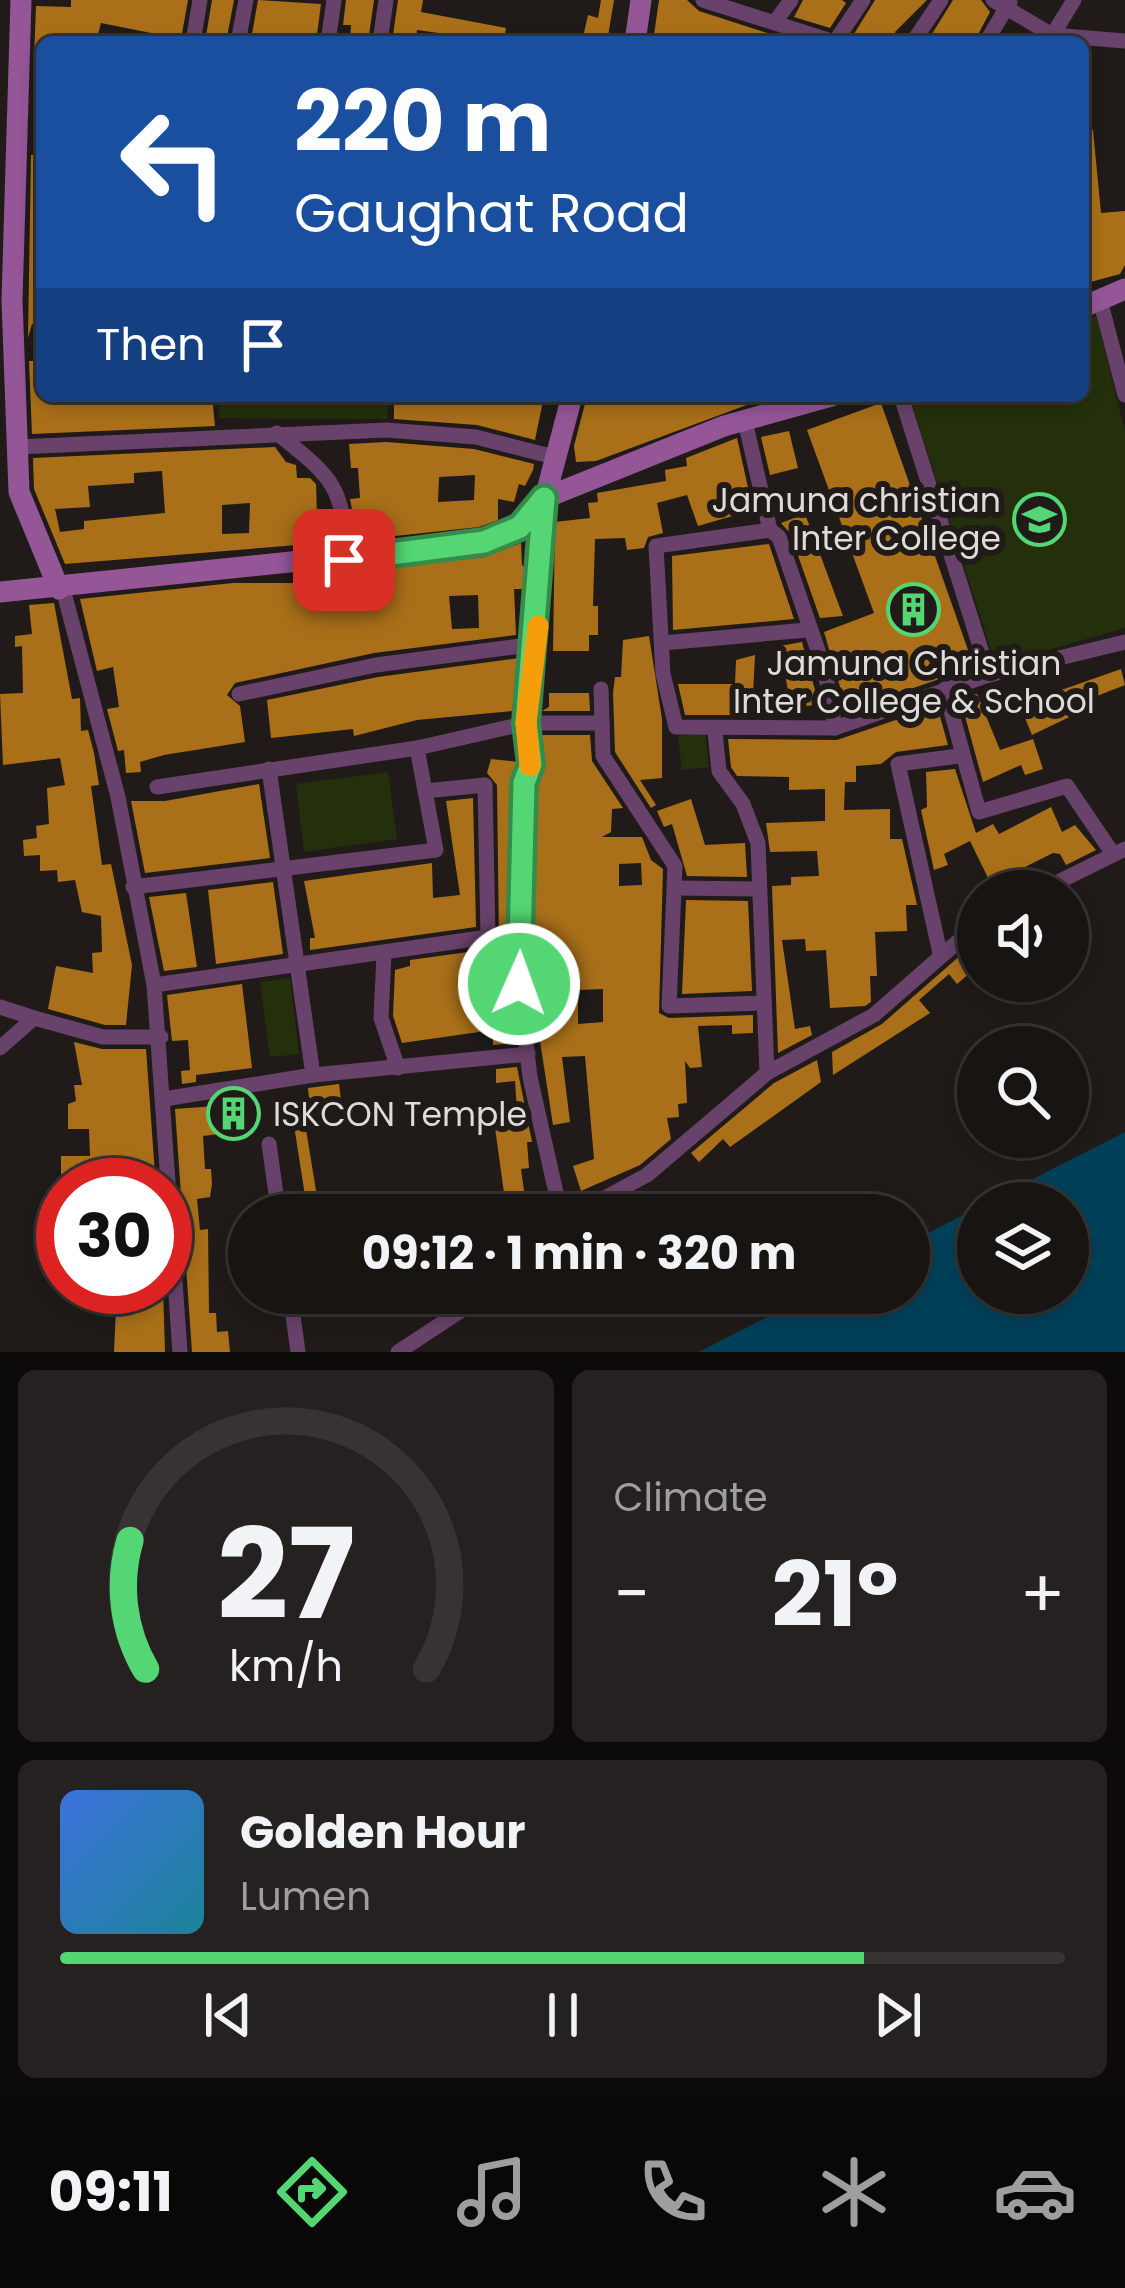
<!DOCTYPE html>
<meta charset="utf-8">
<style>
:root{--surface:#181412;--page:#252120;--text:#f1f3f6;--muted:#9f9e9f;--line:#363332;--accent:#53d673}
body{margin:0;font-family:Poppins,sans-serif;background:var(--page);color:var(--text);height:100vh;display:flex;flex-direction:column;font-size:45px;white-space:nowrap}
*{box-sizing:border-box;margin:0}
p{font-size:39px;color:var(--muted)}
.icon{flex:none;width:66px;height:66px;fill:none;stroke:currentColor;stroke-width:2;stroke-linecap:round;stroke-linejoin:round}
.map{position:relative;height:1352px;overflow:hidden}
.sheet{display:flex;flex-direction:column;gap:18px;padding:18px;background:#0d0b0a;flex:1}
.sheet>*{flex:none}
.top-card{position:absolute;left:36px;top:36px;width:1053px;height:366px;border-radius:18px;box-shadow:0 6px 18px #0003,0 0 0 3px var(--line);background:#1a4fa0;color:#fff;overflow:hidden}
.tools{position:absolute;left:957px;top:870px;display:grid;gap:24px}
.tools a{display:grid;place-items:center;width:132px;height:132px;border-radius:50%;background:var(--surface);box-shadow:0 6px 18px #0003,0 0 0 3px var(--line);font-size:60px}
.speed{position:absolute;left:36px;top:1158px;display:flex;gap:24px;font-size:60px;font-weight:700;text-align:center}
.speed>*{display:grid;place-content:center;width:156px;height:156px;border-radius:50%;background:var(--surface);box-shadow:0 6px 18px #0003,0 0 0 3px var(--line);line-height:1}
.speed .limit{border:18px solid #d22;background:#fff;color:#111}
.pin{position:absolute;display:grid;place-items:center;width:102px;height:102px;color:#fff;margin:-51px;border-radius:24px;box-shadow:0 6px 18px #0006}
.me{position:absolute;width:132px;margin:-66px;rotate:2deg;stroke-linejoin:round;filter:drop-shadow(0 0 9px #0008)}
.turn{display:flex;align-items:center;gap:42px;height:252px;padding:0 60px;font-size:54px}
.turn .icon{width:156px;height:156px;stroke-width:2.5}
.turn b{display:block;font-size:84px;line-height:102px}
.then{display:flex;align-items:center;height:114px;padding:0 60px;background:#0003;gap:24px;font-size:45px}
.big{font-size:90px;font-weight:700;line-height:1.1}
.sheet .tile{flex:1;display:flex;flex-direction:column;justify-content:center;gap:18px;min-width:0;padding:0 42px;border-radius:18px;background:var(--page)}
.sheet .dial{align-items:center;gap:0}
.dial svg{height:312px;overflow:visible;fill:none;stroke:var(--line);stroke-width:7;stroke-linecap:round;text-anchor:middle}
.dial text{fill:var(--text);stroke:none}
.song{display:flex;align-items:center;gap:36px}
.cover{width:144px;height:144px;border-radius:18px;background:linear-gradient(135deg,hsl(220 70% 55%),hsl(190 70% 35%))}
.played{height:12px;border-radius:6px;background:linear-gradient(90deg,var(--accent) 80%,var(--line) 80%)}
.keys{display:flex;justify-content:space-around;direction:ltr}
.heat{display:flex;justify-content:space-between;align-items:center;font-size:66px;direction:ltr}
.sheet .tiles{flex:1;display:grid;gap:18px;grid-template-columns:1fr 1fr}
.tile:last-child{grid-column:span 2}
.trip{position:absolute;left:228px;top:1194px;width:702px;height:120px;border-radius:60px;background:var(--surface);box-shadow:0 6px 18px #0003,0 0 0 3px var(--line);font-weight:700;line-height:120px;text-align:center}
.dock{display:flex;height:192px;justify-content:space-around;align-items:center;background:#0a0807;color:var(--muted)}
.dock .icon{width:84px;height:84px}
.dock .selected{color:var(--accent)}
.dock b{font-size:54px;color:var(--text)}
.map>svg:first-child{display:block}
.green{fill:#24300c}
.water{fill:#004159}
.building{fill:#aa7019;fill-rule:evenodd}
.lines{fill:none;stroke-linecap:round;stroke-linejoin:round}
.street{stroke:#69426b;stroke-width:15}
.secondary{stroke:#955698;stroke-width:21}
.route-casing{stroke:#368b4b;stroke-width:30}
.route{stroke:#53d673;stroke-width:21}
.slow{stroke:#f59e0b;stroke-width:21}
.labels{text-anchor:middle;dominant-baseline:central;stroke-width:12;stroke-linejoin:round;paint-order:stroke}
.poi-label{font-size:33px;fill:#dedbd9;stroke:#201b18;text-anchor:end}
</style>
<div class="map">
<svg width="1125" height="1352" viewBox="0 0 1125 1352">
<rect width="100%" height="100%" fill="#201b18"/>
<g class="green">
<polygon points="1096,316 1125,432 1125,628 996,665 910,398 1083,396 1083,321"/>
<polygon points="220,396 389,396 387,419 219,418"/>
<polygon points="705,733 709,767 682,770 678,736"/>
<polygon points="388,772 397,839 304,852 296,784"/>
<polygon points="290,978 299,1054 270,1057 260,982"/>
</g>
<polygon class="water" points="1125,1132 1125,1352 699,1352 813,1293 909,1293 909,1243 978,1207 978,1293 1068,1293 1068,1203 986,1203"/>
<g class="building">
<polygon points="71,0 188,0 181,39 101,23 96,42 42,37 42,88 33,87 36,6 71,7"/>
<polygon points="212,0 234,0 226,42 205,42"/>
<polygon points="258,0 321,4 316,42 251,40"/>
<polygon points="346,0 374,0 368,42 350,42 351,25 343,25"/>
<polygon points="398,0 423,0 421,12 506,28 504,42 417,30 416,42 392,42"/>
<polygon points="601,0 614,0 607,42 582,42 588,15 598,18"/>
<polygon points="659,0 687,0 699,11 795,42 653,42"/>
<polygon points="803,0 842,0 846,3 830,28 794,17"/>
<polygon points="875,0 927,0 895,32 901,42 849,42"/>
<polygon points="953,0 981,0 990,12 974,42 927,42"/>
<polygon points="1093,130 1101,213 1125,211 1125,265 1120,274 1083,284 1083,131"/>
<polygon points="31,155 42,155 42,324 32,324 28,338"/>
<polygon points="29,361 42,361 42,396 212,396 215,426 32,434"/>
<polygon points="394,396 471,401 471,396 544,396 535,440 477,425 394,419"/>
<polygon points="587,396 752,396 752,403 596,461 576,462 574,446"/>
<polygon points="881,403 974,667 847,711 824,632 874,613 807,430"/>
<polygon points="789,431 798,468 770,475 761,437"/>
<polygon points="737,438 753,510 698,526 687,495 657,503 663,533 648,537 644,548 627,550 625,538 595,539 593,606 598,606 598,635 589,635 589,651 553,651 555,522 590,518 588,503 598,502 597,493 666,481 665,470 687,466 686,458"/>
<path d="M 386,442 L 474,449 L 534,464 L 533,470 L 525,486 L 519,484 L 514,502 L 498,499 L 498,520 L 479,527 L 358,540 L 350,499 L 360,498 L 358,468 L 351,468 L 349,444 ZM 475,475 L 474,500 L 438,502 L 439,477 Z"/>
<path d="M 275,447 L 286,462 L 296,465 L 297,478 L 310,478 L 316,484 L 317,516 L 330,515 L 334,542 L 65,564 L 34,489 L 33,458 ZM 162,471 L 165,513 L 84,521 L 84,529 L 60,532 L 55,509 L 90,507 L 88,486 L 134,483 L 134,473 ZM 250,503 L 249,533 L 222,534 L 222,505 Z"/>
<polygon points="805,514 843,616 820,618 790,533 781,523"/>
<path d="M 521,543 L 522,565 L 527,570 L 526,589 L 514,589 L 516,635 L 374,653 L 235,683 L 227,695 L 240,706 L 245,742 L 164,755 L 140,762 L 141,772 L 126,773 L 124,750 L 118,751 L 107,709 L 119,707 L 113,667 L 97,671 L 80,599 L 233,583 L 295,583 L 295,577 L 485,557 ZM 478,595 L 479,628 L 452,629 L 449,596 Z"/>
<polygon points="769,544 794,619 673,630 672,556"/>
<polygon points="54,603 72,699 80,698 81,731 88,730 94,753 99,785 91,786 102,865 111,864 132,965 126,1025 105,1025 48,1009 56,966 93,973 92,953 102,952 101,916 82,912 75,880 58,882 57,870 40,871 40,855 24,856 23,840 37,838 36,826 49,824 47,788 65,785 60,758 3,765 0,694 23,693 22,646 15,647 15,636 32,634 29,605"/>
<polygon points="649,636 662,719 662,778 640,780 656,805 651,808 615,752 613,693 615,677 621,677 623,640"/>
<polygon points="802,642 819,705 791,707 780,646"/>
<polygon points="755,655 752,715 685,715 678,684 735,684 736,660"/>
<polygon points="520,658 512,711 417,720 354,736 353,729 271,738 267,700 378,677"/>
<polygon points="1121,669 1125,685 1079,703 1082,711 1032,735 1023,713 1053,701 1050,694"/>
<polygon points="549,693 589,693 590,711 542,711 549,707"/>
<polygon points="977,694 1000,750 1033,739 1043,769 1025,775 1021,765 983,782 960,698"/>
<polygon points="937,706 948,745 896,752 881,764 856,766 856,782 845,782 844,810 890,809 890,839 902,839 917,905 906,905 907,931 875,932 877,976 870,976 871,1002 865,1006 830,1008 826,950 806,951 805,939 782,940 795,1029 810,1026 812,1035 778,1053 772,886 791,885 791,877 819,876 817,851 770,852 766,823 825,821 825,789 789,790 789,777 737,776 731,767 728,739 837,740"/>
<path d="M 540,735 L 590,735 L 592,761 L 623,808 L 612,809 L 611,832 L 602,837 L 642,837 L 651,860 L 663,869 L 659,1013 L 669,1018 L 753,1015 L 753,1033 L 732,1034 L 732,1025 L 698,1026 L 702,1067 L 690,1068 L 685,1061 L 687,1103 L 678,1104 L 679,1117 L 667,1118 L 671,1139 L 640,1165 L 581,1191 L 573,1166 L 594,1159 L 585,1056 L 562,1057 L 570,1122 L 553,1125 L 531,983 ZM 641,863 L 642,885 L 619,886 L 619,864 ZM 603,989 L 603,1022 L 578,1024 L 578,990 Z"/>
<polygon points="491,759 519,762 512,783 507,984 514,1043 493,1045 493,1030 402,1043 393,1016 395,970 410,966 410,960 490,949 499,941 497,785 487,773"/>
<polygon points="955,769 976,833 993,824 999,834 1051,807 1062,832 1075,825 1096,850 1066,865 1060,854 1053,853 991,884 970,841 944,854 948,865 934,870 921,810 927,807 926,772"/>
<polygon points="259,784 270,858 145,873 131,801 165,801"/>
<polygon points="473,798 476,927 310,950 310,938 315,938 304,881 432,863 433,898 460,895 446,801"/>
<polygon points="691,799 705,845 745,843 747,877 687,876 672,824 664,827 657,811"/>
<polygon points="273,882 283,954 216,964 208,890"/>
<polygon points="186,893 197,967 164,971 149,897"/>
<polygon points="686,900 748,901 752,991 682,994"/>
<polygon points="978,940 978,966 957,984 949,974 919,1000 930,1013 833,1075 832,1052 882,1024"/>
<polygon points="242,984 252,1068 196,1075 196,1082 182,1084 181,1071 190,1070 188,1040 172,1041 167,995"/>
<polygon points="74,1042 102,1049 146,1049 155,1174 150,1174 151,1185 88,1185 88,1174 61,1174 61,1156 90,1156 89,1129 68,1129 68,1104 76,1101 74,1085 82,1085"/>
<polygon points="817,1060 821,1082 730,1147 723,1139 699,1162 691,1153 774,1083"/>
<polygon points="517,1067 532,1142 527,1142 529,1168 521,1169 525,1198 542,1193 545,1205 527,1210 527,1215 507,1215 493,1113 517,1111 515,1081 496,1083 496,1069"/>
<polygon points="339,1084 342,1108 310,1111 308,1088"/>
<polygon points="256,1103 258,1123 236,1124 236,1132 203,1136 205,1169 211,1169 212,1184 210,1197 197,1199 200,1230 208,1229 209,1313 216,1313 217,1332 228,1331 230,1352 192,1352 175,1109"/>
<polygon points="304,1117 320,1215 308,1215 293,1119"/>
<polygon points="117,1287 163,1287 165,1352 114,1352"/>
</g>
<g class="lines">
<g class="street">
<polyline points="703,0 834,42"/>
<polyline points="993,0 1052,35 1125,41"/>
<polyline points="775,22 791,0"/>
<polyline points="329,35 334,0"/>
<polyline points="1050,39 1074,0"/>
<polyline points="193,42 200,0"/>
<polyline points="238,42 246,0"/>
<polyline points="380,42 386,0"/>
<polyline points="835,42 863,0"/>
<polyline points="913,42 941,0"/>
<polyline points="986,42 1010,2"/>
<polyline points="1100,300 1125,395"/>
<polyline points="901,396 989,675"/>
<polyline points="745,421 770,530 779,537 825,671 835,728"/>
<path d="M 277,433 C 334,479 343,485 347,560"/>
<polyline points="18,447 386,430 476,437 558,458"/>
<polyline points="545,499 527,723 531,764 524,783 519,984 530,1077 561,1215"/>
<polyline points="770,530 656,546 663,674 676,727 835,728 989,675 1125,642"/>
<polyline points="63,589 118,797 154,985 180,1352"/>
<polyline points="663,643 807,630"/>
<polyline points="601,689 603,756 675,866 669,1006 764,1003"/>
<polyline points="945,689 979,812 1067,786 1109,848"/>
<polyline points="239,694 376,665 536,644"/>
<polyline points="715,731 719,771 743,804 758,843 767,1073"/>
<polyline points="269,769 313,1075"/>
<polyline points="157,787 417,748 527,723 602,723"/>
<polyline points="133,887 436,850 417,748"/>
<polyline points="676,888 756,889"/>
<polyline points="1040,891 1125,849"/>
<polyline points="940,953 898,764 959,756"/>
<polyline points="384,955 381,1018 398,1068"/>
<polyline points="154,985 488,937 485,785 425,791"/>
<polyline points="0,1007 34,1018 0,1048"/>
<polyline points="34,1018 103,1037 161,1037"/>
<polyline points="164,1099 313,1075 528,1054"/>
<polyline points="269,1144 279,1215"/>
<polyline points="573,1215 647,1175 767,1073 874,1015 978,924"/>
<polyline points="290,1293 298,1352"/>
<polyline points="398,1352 488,1293"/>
</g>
<g class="secondary">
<polyline points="21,0 12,300 19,492 59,589"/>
<polyline points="635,42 641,0"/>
<polyline points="1083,307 1125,289"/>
<polyline points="545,498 572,396"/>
<polyline points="0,592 483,542 520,527 545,498 724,426 832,396"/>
</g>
</g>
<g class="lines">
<defs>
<polyline id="route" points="344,560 484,542 520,527 544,498 526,723 531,764 524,783 519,984"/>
</defs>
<use href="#route" class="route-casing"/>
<use href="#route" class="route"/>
<polyline class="slow" points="530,766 526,723 538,626"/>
</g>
<defs>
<symbol id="university-ring" viewBox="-11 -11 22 22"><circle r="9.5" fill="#201b18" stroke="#53d673" stroke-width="1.5"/><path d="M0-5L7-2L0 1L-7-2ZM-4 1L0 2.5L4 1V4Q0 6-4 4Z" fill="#53d673"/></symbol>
<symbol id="building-ring" viewBox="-11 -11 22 22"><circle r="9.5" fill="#201b18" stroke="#53d673" stroke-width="1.5"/><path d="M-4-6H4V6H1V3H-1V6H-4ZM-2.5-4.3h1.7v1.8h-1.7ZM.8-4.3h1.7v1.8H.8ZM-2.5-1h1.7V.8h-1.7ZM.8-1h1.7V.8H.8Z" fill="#53d673"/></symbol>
</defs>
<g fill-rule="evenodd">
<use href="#university-ring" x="1010" y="490" width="59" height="59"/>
<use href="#building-ring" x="884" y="580" width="59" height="59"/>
<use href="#building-ring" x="204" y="1084" width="59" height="59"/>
</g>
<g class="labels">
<g class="poi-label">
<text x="1001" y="500">Jamuna christian<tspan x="1001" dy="38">Inter College</tspan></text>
<text x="914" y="663" text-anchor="middle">Jamuna Christian<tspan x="914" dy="38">Inter College &amp; School</tspan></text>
<text x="273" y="1114" text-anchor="start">ISKCON Temple</text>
</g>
</g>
</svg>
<div class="tools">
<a><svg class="icon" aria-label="sound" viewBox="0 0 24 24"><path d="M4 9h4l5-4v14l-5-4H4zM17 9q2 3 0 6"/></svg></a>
<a><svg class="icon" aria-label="search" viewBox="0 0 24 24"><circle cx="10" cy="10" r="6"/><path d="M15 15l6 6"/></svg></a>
<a><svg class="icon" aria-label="layers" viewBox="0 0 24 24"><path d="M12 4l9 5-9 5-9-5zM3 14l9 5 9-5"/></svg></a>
</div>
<div class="speed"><div class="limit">30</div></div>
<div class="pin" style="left:344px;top:560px;background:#d93025"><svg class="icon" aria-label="arrive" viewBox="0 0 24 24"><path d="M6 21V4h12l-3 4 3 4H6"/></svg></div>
<svg class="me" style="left:519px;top:984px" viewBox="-20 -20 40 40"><circle r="17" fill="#53d673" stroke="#fff" stroke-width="3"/><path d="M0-11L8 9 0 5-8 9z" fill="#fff"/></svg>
<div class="trip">09:12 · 1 min · 320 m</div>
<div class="top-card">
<div class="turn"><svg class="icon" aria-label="left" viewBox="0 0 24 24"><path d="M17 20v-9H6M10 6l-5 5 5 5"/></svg><div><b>220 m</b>Gaughat Road</div></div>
<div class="then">Then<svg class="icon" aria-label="arrive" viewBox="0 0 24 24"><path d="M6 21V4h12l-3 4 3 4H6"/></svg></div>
</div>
</div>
<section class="sheet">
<div class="tiles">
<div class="tile dial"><svg viewBox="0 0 100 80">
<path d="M14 69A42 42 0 1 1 86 69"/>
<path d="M14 69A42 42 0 0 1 10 36" stroke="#53d673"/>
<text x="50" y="56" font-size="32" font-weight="700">27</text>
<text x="50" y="72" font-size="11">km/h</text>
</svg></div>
<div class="tile"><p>Climate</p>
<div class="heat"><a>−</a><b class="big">21°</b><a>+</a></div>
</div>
<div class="tile">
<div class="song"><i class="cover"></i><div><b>Golden Hour</b><p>Lumen</p></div></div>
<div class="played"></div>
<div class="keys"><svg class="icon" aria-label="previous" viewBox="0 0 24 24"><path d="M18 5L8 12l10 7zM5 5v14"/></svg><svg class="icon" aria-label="pause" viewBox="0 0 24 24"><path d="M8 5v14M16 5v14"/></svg><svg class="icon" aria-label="next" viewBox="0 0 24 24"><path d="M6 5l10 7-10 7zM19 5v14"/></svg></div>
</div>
</div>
</section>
<nav class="dock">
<b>09:11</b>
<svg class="icon selected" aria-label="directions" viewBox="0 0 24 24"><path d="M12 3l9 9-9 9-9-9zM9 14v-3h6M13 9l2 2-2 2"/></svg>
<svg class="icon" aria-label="music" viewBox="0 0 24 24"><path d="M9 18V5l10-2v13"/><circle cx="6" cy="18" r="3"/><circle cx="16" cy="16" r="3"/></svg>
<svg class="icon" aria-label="phone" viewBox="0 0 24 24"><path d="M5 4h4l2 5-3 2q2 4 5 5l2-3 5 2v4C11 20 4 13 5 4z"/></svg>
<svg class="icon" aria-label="climate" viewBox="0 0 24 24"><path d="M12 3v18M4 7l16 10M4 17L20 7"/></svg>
<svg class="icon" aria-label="car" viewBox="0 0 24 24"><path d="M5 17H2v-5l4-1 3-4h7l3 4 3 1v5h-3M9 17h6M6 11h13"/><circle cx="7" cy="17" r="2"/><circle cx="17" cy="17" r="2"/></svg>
</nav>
